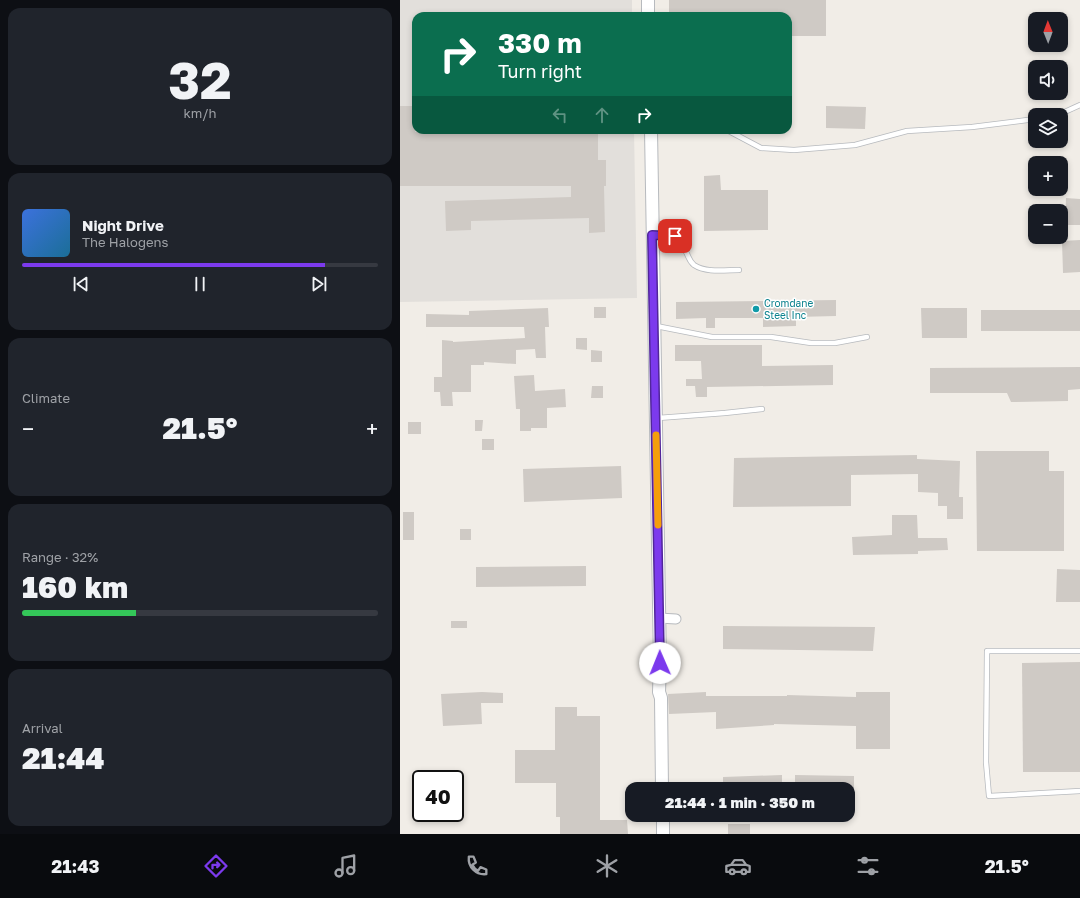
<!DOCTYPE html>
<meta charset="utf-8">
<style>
:root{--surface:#171b24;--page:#20242c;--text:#f1f3f6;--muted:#9ea1a6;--line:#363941;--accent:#7c3aed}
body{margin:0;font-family:"Golos Text",sans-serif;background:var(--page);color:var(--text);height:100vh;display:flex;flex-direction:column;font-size:15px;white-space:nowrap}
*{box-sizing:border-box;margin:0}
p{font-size:13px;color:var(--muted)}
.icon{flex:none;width:22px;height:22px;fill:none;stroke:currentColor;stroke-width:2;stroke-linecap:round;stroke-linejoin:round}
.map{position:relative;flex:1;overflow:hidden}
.panel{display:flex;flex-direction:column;gap:8px;padding:8px;background:#0d0f14;width:400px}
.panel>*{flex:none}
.hud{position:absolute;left:12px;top:12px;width:380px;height:122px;border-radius:12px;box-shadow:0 2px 6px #0003;background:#0b6e4f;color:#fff;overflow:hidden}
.needle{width:26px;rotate:359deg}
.tools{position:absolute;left:628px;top:12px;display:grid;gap:8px}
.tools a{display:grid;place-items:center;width:40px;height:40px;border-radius:8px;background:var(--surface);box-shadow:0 2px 6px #0003;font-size:20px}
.speed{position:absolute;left:12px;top:770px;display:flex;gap:8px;font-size:20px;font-weight:700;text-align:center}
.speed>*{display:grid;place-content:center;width:52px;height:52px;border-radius:50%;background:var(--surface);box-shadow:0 2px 6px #0003;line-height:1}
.speed .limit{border:2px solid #111;border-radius:6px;background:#fff;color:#111}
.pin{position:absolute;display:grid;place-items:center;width:34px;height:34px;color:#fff;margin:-17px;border-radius:8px;box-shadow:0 2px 6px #0006}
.me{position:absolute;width:44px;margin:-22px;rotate:359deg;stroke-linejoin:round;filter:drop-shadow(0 0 3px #0008)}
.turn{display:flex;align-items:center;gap:14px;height:84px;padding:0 20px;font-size:18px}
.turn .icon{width:52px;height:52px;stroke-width:2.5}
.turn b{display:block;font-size:28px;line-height:34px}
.lanes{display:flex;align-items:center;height:38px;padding:0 20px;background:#0003;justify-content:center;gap:20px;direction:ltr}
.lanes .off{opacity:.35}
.big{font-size:30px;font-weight:800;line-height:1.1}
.panel .widget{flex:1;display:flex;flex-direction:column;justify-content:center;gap:6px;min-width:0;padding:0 14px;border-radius:12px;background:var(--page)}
.panel .dial{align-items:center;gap:0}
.dial b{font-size:52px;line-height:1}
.song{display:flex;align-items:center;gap:12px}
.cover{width:48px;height:48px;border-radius:6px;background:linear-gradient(135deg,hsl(220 70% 55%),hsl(200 70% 35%))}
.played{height:4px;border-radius:2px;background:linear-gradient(90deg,var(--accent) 85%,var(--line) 85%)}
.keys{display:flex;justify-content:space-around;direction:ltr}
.heat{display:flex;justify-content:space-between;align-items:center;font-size:22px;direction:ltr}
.charge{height:6px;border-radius:3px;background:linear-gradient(90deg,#34c759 32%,var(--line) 0)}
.trip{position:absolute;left:225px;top:782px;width:230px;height:40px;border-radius:12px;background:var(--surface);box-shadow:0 2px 6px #0003;font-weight:800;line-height:40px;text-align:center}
.menu{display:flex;height:64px;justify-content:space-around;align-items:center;background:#090b0e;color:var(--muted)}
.menu .icon{width:28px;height:28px}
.menu .selected{color:var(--accent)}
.menu b{font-size:18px;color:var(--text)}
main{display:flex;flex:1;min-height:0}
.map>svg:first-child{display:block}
.industrial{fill:#e2dfdb}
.building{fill:#cfcac5}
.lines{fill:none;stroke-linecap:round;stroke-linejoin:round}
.service-casing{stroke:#b7babe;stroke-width:6}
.minor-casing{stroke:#b7babe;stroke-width:11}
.tertiary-casing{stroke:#b7babe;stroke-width:14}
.service{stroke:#fff;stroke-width:4.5}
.minor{stroke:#fff;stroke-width:9}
.tertiary{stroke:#fff;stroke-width:12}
.route-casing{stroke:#51269a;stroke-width:10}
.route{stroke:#7c3aed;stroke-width:7}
.slow{stroke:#f59e0b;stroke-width:7}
.culture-dot{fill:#0f9aa8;stroke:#fff;stroke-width:1.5}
.labels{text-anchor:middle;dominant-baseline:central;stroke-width:3;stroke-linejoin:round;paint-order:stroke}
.culture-label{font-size:10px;fill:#0d838f;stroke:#fff;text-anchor:start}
</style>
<main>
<section class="panel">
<div class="widget dial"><b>32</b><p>km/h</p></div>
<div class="widget">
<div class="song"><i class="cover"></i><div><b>Night Drive</b><p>The Halogens</p></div></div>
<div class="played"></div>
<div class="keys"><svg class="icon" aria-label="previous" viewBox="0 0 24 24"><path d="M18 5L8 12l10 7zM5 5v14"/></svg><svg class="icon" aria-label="pause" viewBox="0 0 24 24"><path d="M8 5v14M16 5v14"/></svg><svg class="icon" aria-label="next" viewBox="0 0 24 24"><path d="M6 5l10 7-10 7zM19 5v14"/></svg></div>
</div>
<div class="widget"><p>Climate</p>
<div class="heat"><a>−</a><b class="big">21.5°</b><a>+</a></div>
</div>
<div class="widget"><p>Range · 32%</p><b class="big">160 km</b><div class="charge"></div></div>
<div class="widget"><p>Arrival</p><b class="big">21:44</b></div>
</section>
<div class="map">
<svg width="680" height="834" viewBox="0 0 680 834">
<rect width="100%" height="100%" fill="#f1ede7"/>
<polygon class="industrial" points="0,0 232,0 232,16 16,16 16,130 234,130 237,298 0,302"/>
<g class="building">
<polygon points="269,0 426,0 426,36 388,36 388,16 269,16"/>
<polygon points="0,106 15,106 15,132 88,132 88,130 198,130 198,160 206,160 206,186 204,186 205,232 189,233 189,218 71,221 71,230 46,231 45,201 171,197 171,186 0,186"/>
<polygon points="426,106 466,107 465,129 426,128"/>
<polygon points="320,175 321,190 368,190 368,230 304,231 304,176"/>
<polygon points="666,198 680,199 680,225 665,225"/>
<polygon points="680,240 680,272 663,273 662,241"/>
<polygon points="436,300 436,316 396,317 396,326 363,327 363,318 315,318 315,328 306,328 306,318 276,319 276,302"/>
<rect x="194" y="307" width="12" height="11"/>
<polygon points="148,308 149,327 145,327 146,358 136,358 135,349 116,350 116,364 84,362 84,365 71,365 71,392 52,392 53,406 41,406 40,392 34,392 34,377 42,377 42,340 53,341 53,342 125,338 124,327 26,327 26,314 69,315 69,311"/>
<polygon points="521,308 567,308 567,338 522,338"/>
<rect x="581" y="310" width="99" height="21"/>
<polygon points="176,338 187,338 187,350 176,349"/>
<polygon points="275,345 362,345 362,366 433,365 433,385 307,387 307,397 296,397 295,386 286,386 286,379 302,379 301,361 275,361"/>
<polygon points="191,350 202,351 202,362 191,362"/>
<polygon points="680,367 680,389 668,390 668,401 611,402 607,393 530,393 530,368"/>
<polygon points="134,375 135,391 165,389 166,407 147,408 147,428 131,428 131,431 120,431 120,409 116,409 114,376"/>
<polygon points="192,386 203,386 203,398 191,398"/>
<polygon points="75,420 83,420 82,431 75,431"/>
<rect x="8" y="422" width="13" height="12"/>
<rect x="82" y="439" width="12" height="11"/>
<polygon points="576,451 649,451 649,471 664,471 664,551 577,551"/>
<polygon points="517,455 517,459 560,461 559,497 563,497 563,519 547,519 547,506 538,506 538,493 518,492 518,474 451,475 451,506 333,507 334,458"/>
<polygon points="221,466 222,498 124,502 123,469"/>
<rect x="3" y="512" width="11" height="28"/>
<polygon points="492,515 517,515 518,538 547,538 548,550 518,551 518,554 453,555 452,537 492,535"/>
<rect x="60" y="529" width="11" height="11"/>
<polygon points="186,566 186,586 76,587 76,567"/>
<polygon points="657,569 680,570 680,602 656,602"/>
<rect x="51" y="621" width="16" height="7"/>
<polygon points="323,626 475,627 473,651 323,649"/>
<polygon points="680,662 680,772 623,772 622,663"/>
<polygon points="82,692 103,693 103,703 81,703 82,724 43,726 41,694"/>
<polygon points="306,692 306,696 387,696 387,695 456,697 456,692 490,692 490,749 456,749 456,726 374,724 374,725 316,729 316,712 269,714 268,694"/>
<polygon points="155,707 177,707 177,716 200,716 200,820 227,820 228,834 160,834 160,817 156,817 156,783 115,783 115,750 155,750"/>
<polygon points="382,775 382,789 323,789 323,777"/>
<polygon points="395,775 454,776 454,789 395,789"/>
<rect x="328" y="824" width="22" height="10"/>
</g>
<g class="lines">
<defs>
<g id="service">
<polyline points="658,115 680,105"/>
<polyline points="327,130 361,148 394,150 455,145 507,131 572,127 635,119"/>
<path d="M 254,235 C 271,235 279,234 286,252 C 289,257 289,261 294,265 C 306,273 325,270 339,270"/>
<polyline points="256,326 312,337 371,337 411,343 435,343 467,337"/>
<polyline points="258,418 325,413 362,409"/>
<polyline points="680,651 587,651 586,762 589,796 680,791"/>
</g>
<polyline id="minor" points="259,618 276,619"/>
<g id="tertiary">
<polyline points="248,0 248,16"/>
<polyline points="251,130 260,663 259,692 261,698 262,789"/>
<polyline points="263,815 263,834"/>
</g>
</defs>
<use href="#service" class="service-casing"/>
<use href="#minor" class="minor-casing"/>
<use href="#tertiary" class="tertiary-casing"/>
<use href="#service" class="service"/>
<use href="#minor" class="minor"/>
<use href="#tertiary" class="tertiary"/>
</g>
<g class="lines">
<defs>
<polyline id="route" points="260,663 252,235 275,236"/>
</defs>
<use href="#route" class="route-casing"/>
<use href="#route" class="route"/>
<polyline class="slow" points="256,435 258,525"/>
</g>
<circle class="culture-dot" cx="356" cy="309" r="4"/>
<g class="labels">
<g class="culture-label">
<text x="364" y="303">Cromdane<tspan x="364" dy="12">Steel Inc</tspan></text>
</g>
</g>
</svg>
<div class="tools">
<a><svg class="needle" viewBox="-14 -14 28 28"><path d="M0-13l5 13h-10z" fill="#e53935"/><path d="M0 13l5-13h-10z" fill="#9ea1a6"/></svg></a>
<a><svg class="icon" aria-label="sound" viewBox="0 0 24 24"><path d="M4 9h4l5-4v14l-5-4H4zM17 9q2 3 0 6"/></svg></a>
<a><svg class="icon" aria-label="layers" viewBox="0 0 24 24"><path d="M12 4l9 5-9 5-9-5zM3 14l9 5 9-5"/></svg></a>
<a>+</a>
<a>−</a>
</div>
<div class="speed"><div class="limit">40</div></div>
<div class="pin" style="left:275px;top:236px;background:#d93025"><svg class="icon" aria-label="arrive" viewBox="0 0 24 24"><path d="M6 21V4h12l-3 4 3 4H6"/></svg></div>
<svg class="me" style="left:260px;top:663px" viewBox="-20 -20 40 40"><circle r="19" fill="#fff"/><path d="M0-13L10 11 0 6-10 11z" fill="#7c3aed"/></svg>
<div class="trip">21:44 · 1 min · 350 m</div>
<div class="hud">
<div class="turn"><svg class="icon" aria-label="right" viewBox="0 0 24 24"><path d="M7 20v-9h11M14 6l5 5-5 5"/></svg><div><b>330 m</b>Turn right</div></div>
<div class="lanes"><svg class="icon off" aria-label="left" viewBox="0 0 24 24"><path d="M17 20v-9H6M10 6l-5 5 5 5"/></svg><svg class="icon off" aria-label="ahead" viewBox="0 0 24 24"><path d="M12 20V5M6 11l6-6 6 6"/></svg><svg class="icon" aria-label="right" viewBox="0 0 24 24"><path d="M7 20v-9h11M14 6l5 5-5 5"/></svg></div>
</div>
</div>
</main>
<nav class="menu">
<b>21:43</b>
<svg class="icon selected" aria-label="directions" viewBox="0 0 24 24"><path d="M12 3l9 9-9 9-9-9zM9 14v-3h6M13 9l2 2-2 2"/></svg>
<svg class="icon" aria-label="music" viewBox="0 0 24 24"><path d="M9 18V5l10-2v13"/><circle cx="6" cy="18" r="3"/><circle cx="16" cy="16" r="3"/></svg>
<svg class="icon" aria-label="phone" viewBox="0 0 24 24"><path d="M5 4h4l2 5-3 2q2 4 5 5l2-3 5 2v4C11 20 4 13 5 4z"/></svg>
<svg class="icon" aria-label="climate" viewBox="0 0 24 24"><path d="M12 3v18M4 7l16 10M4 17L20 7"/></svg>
<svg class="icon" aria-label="car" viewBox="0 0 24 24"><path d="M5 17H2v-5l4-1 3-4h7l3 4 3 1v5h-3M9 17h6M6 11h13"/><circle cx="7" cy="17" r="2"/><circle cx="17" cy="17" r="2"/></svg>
<svg class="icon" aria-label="filters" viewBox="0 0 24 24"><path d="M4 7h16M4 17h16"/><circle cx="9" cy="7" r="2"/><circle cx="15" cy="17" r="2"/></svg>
<b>21.5°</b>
</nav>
